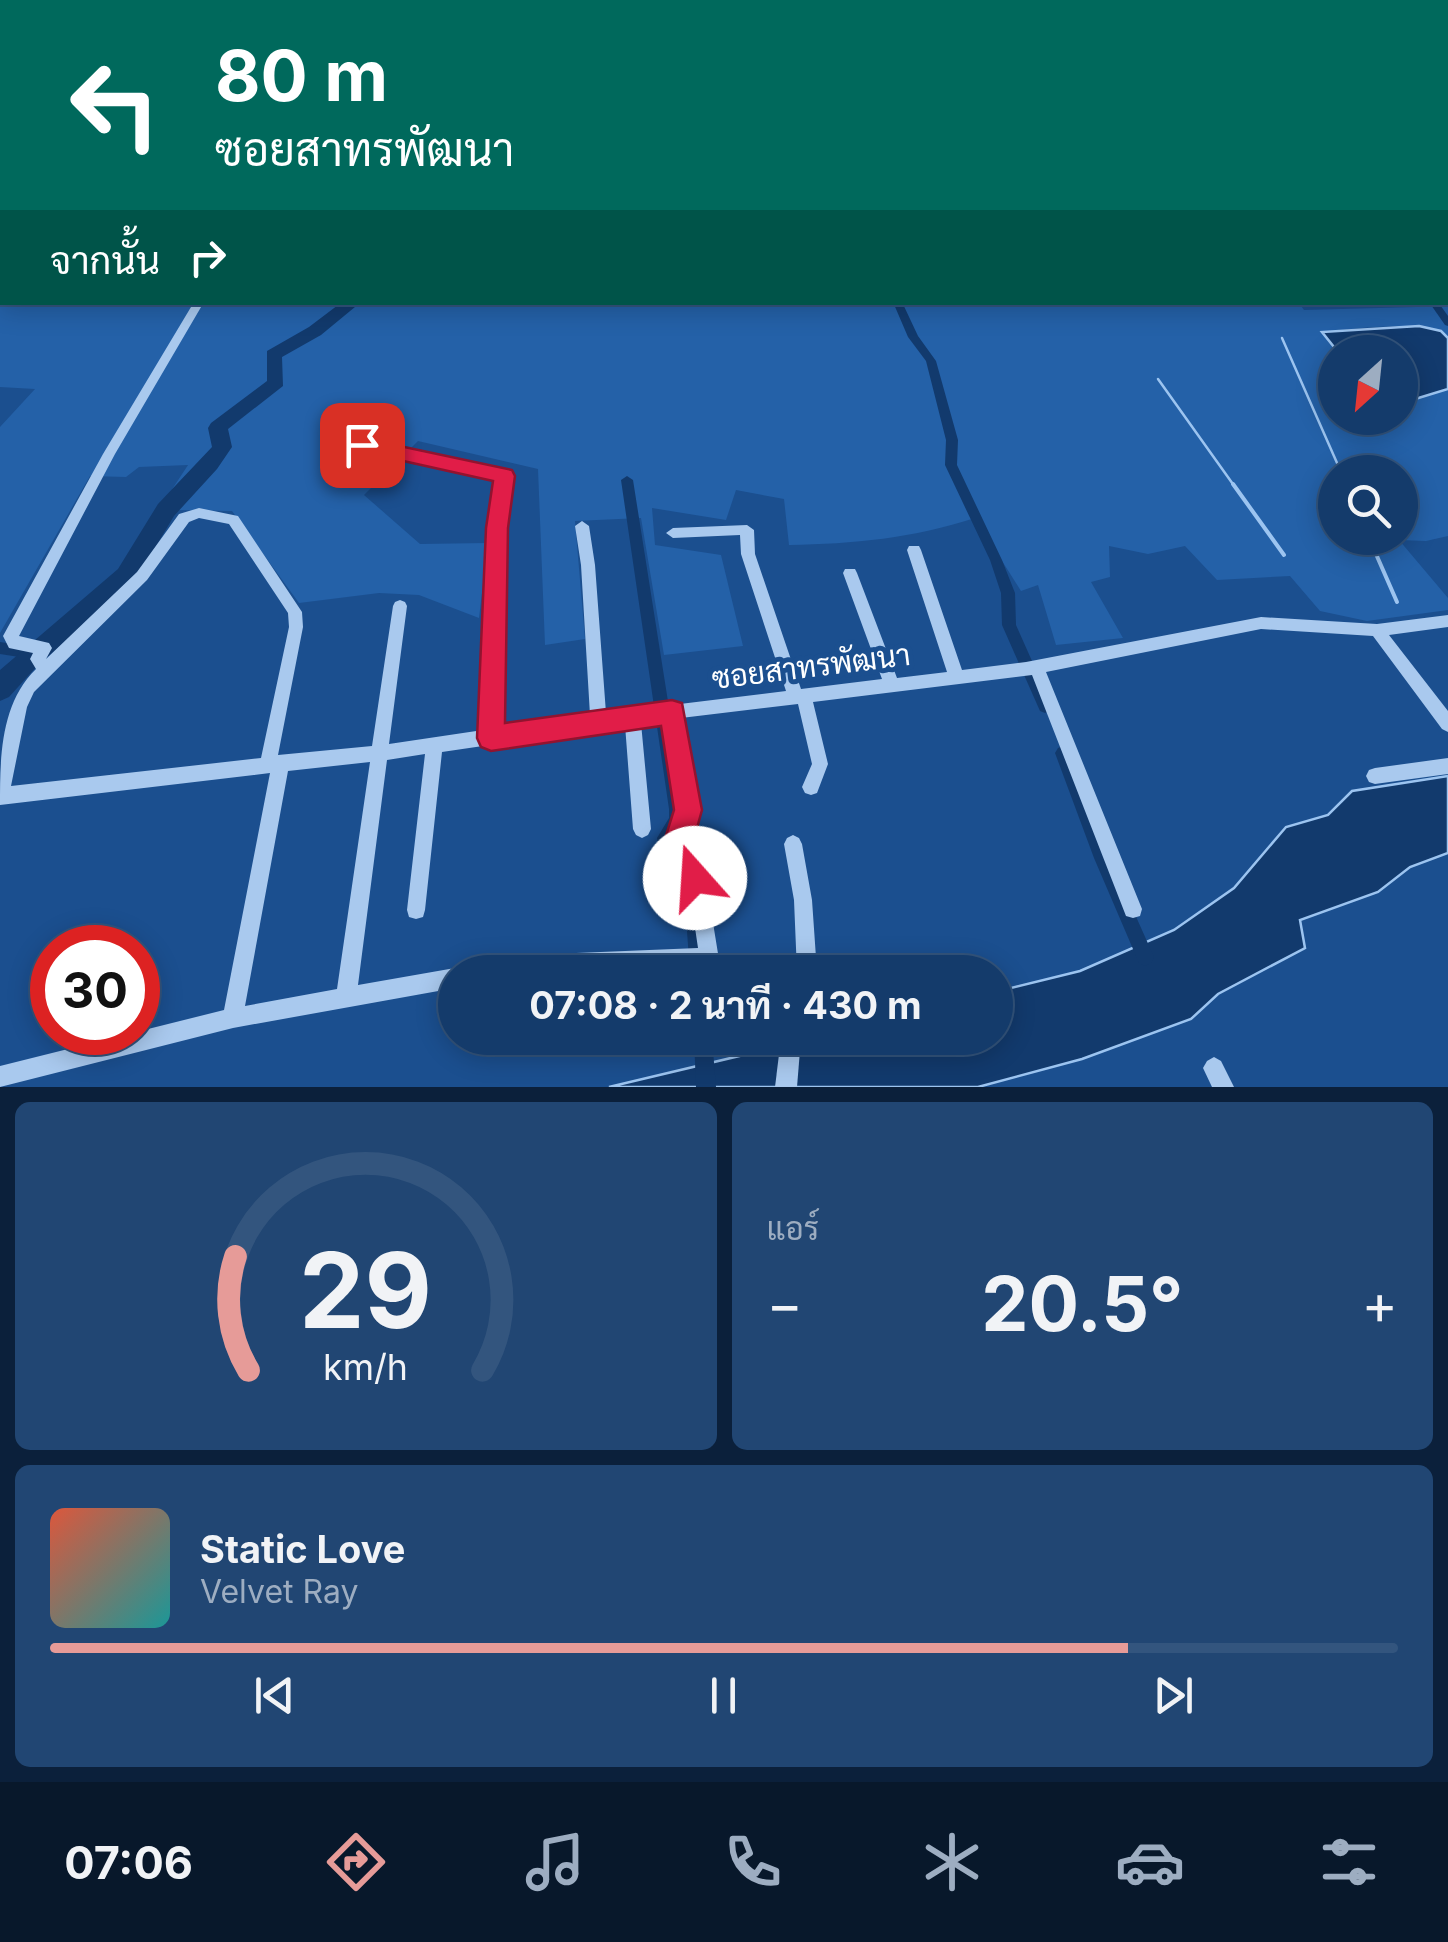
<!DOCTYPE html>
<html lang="th">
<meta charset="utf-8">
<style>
:root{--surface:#143b6b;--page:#214673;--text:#f1f3f6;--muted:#9dadc1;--line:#33557e;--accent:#e69b98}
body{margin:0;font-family:Inter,Sarabun,sans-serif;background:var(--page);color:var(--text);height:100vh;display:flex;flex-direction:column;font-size:38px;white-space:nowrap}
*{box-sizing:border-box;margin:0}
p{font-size:32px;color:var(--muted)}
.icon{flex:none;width:55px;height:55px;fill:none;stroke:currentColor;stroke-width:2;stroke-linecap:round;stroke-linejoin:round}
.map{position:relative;height:1087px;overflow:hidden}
.drawer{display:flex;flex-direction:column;gap:15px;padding:15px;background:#0b203b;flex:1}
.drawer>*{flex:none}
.hud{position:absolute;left:0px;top:0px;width:1450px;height:305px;box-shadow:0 5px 25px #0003,0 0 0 2px var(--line);background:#00695c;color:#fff;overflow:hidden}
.needle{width:65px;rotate:207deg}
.buttons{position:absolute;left:1318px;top:335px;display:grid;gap:20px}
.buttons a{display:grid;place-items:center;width:100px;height:100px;border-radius:50%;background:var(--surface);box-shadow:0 5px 25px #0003,0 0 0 2px var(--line);font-size:50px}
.speed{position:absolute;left:30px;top:925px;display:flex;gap:20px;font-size:50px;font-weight:700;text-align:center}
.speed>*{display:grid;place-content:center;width:130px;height:130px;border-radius:50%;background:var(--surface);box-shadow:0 5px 25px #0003,0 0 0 2px var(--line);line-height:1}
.speed .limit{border:15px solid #d22;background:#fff;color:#111}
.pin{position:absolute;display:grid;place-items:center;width:85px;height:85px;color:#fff;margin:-42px;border-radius:20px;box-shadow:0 5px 15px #0006}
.me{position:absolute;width:110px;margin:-55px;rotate:341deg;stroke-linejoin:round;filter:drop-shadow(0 0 8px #0008)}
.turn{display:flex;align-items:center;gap:35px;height:210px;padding:0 50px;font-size:45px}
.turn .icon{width:130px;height:130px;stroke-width:2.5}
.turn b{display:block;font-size:70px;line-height:85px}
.then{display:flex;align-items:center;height:95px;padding:0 50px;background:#0003;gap:20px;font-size:38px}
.big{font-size:75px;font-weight:700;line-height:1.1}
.drawer .tile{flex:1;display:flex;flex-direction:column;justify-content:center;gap:15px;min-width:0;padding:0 35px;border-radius:15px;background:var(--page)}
.drawer .dial{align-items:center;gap:0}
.dial svg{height:260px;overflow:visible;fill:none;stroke:var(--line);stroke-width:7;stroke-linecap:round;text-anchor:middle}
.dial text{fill:var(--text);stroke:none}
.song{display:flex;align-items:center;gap:30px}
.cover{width:120px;height:120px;border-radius:15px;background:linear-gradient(135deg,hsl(10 70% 55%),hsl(180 70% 35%))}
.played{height:10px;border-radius:5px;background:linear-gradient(90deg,var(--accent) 80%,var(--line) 80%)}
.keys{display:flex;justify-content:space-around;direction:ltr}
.heat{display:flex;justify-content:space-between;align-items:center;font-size:55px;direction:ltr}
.drawer .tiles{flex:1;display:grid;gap:15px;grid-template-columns:1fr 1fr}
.tile:last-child{grid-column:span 2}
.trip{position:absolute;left:438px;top:955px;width:575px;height:100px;border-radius:50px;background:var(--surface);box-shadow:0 5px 25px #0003,0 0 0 2px var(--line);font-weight:700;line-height:100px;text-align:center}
.dock{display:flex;height:160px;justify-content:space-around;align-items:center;background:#08182b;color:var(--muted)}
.dock .icon{width:70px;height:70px}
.dock .selected{color:var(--accent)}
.dock b{font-size:45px;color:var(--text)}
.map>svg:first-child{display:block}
.green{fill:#2461a8;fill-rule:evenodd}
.water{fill:#123a6d;stroke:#9cc4f0;stroke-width:2.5}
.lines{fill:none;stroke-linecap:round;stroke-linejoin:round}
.stream-far1{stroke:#9cc4f0;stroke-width:2.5}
.stream{stroke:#9cc4f0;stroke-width:4}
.canal{fill:#123a6d;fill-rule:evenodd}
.river{fill:#123a6d;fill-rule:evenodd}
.minor{fill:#a9c9ee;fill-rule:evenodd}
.route{fill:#e11d48;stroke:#92132f;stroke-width:2.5}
.labels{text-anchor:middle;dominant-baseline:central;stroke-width:10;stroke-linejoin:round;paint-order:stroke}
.street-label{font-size:30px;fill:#fff;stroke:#1b4f8f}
</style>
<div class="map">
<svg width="1448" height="1087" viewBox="0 0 1448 1087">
<rect width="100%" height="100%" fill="#1b4f8f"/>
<g class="green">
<polygon points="384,0 819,0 382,2"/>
<path d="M 0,216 L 2,302 L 1298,302 L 1304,310 L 1417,307 L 1418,303 L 1448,302 L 1448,225 L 1448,338 C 1427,318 1351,329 1322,333 L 1338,352 L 1335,418 L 1400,418 L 1400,403 L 1448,389 L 1448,536 L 1426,541 L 1399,540 L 1448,598 L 1448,610 L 1367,621 L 1320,611 L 1290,576 L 1217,580 L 1185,546 L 1148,554 L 1109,546 L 1110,577 L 1091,582 L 1123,638 L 1056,645 L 1038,585 L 1021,591 L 975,518 C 914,538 853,544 789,545 L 784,499 L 736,490 L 726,520 L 652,508 L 655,545 L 721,555 L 743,646 L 664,655 L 641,518 L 575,521 L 585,639 L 545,645 L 538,469 L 418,441 L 364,495 L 420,544 L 488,543 L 479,618 L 419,595 L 379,593 L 299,603 L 232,511 L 177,510 L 181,498 L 169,494 L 188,465 L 139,467 L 126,477 L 90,476 L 0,633 L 0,427 L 35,389 L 0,387 ZM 1335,472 L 1400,472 L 1400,538 L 1335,538 Z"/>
</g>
<g class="water">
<polygon points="1419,326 1441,331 1448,338 1448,389 1402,403 1400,352 1338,352 1322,332"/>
<polygon points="1448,776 1448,853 1410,867 1378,892 1300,920 1305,948 1218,994 1191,1019 1082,1059 978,1087 609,1087 815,1038 995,1038 995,992 1080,971 1174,930 1234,888 1286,827 1328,815 1352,791"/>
</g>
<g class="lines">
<g class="stream-far1">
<polyline points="1282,338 1341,472"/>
<polyline points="1158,379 1235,487"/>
</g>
<g class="stream">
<polyline points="1233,484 1284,555"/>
<polyline points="1369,538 1397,602"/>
</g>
<g class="canal">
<polygon points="1281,0 1287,0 1288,2 1283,2"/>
<polygon points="893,302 902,302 918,336 936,361 958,440 957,465 1002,560 1015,593 1016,625 1052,706 1050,711 1045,713 1040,711 1002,625 1001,593 990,560 945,465 946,440 926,361 908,337"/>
<polygon points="1429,302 1438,302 1448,316 1448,326 1445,325"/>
<path d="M 627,476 L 633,480 L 685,809 L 685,820 L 674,840 L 675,847 L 687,866 L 685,872 L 679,874 C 665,868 660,852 657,838 L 669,818 L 669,809 L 621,480 Z"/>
<polygon points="0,642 32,647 37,649 39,653 37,657 32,659 0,654"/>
<polygon points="1063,746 1068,748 1071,753 1109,856 1154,957 1151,963 1145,966 1139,963 1094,858 1055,753 1058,748"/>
<polygon points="695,909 701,912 704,918 708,972 690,972 686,918 689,912"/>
<polygon points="694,1038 712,1038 716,1087 696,1087"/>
</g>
<g class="river">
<polygon points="764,0 775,0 776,2 766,2"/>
<polygon points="342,302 361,302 321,335 282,357 283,386 228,429 232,447 217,469 174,516 134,583 38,665 9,697 0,701 0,670 118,569 158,504 212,447 208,428 211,423 267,381 267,351 309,327"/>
</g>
<g class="minor">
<path d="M 194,302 L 204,302 L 115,454 L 19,636 L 49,643 L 52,648 L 46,659 L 137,572 L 179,514 L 199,508 L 238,516 L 302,612 L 303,627 L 278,755 L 372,746 L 393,606 L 395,602 L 400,600 L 405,602 L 407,606 L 389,744 L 483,730 L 490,528 L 497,479 L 357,448 L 355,445 L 357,442 L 361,441 L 504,471 L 510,476 L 504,528 L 499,728 L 590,715 L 581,565 L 575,526 L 582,521 L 589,526 L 595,565 L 606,713 L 786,691 L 741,554 L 740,535 L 673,538 L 666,533 L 673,528 L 747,525 L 754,530 L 755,554 L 801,689 L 882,679 L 843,573 L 845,569 L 855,569 L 857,573 L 897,678 L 947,672 L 907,550 L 909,546 L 919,546 L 921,550 L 962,670 L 1026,662 L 1261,617 L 1377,624 L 1448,615 L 1448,627 L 1389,635 L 1448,711 L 1448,732 L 1442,729 L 1373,636 L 1261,629 L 1046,672 L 1142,909 L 1140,916 L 1133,918 L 1126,916 L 1032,675 L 813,702 L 828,764 L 817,793 L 811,795 L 805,793 L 802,787 L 812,764 L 798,704 L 681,718 L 697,810 L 685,847 L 708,892 L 721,972 L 701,972 L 700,967 L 582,972 L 468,972 L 471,965 L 478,962 L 552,954 L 698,948 L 690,894 L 667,848 L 679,810 L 665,720 L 641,723 L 651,829 L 648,835 L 642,838 L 636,835 L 633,829 L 625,725 L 442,752 L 425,910 L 423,917 L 416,919 L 409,917 L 407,910 L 425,754 L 387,760 L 358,985 L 455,968 L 463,972 L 455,972 L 455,988 L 233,1028 L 0,1087 L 0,1066 L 224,1010 L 270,773 L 0,805 C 0,759 0,704 36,669 L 30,659 L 33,653 L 9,648 L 3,636 L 103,454 ZM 199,518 L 229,524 L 288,613 L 289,627 L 261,758 L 11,786 L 27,707 L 34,692 L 147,580 L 189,522 ZM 370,762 L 337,989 L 245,1006 L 288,771 Z"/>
<polygon points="1448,758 1448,774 1375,784 1369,782 1366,776 1369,770 1375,768"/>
<polygon points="793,835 799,838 802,844 812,900 817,972 797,972 794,900 784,844 787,838"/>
<polygon points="781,1038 801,1038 797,1087 775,1087"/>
<polygon points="1214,1057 1221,1061 1234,1087 1212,1087 1203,1068 1207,1061"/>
</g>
</g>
<polygon class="route" points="362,438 512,470 515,476 508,528 505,723 672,700 682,703 702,810 692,846 710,878 706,889 695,894 684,889 662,848 674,810 661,726 491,751 481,747 477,738 486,528 493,481 354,450 354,440"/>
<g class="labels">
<g class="street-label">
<text transform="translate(811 666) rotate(-7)">ซอยสาทรพัฒนา</text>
</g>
</g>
</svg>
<div class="buttons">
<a><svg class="needle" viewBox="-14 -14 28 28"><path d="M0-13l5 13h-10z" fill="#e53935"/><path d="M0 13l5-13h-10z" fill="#9dadc1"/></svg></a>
<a><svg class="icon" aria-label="search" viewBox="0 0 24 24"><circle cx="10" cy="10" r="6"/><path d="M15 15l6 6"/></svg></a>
</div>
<div class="speed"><div class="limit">30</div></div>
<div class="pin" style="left:362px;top:445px;background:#d93025"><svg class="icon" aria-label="arrive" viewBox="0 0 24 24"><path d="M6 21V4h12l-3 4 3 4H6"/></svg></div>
<svg class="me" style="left:695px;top:878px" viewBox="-20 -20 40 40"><circle r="19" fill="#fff"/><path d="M0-13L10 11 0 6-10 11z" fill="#e11d48"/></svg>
<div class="trip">07:08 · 2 นาที · 430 m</div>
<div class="hud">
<div class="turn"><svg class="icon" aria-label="left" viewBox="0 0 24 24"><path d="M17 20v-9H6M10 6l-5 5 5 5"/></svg><div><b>80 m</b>ซอยสาทรพัฒนา</div></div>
<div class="then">จากนั้น<svg class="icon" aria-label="right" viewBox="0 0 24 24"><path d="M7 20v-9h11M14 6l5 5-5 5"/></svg></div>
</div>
</div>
<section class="drawer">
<div class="tiles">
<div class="tile dial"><svg viewBox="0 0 100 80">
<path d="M14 69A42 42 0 1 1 86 69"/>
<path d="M14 69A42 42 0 0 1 10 34" stroke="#e69b98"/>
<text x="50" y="56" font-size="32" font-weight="700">29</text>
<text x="50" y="72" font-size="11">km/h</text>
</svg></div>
<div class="tile"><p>แอร์</p>
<div class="heat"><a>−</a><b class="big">20.5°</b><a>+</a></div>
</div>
<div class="tile">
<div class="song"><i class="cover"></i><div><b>Static Love</b><p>Velvet Ray</p></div></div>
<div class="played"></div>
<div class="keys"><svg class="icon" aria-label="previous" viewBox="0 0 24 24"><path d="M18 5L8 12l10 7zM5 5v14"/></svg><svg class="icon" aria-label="pause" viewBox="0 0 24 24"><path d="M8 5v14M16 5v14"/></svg><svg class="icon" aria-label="next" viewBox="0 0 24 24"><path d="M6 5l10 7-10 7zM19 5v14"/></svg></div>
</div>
</div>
</section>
<nav class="dock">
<b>07:06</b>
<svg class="icon selected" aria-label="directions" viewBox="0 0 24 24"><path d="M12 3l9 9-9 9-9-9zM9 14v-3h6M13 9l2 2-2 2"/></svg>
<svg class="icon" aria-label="music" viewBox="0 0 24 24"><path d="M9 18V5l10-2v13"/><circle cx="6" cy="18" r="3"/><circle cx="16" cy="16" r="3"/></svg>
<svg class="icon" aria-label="phone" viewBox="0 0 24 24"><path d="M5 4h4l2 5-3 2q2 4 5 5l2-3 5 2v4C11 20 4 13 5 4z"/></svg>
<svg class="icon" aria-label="climate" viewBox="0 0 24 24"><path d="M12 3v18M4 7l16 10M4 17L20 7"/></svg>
<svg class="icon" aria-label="car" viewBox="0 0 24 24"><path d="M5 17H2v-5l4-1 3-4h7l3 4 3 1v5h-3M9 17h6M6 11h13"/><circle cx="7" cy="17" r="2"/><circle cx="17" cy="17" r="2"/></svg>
<svg class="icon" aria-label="filters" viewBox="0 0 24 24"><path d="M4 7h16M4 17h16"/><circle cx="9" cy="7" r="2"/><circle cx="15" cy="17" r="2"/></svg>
</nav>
